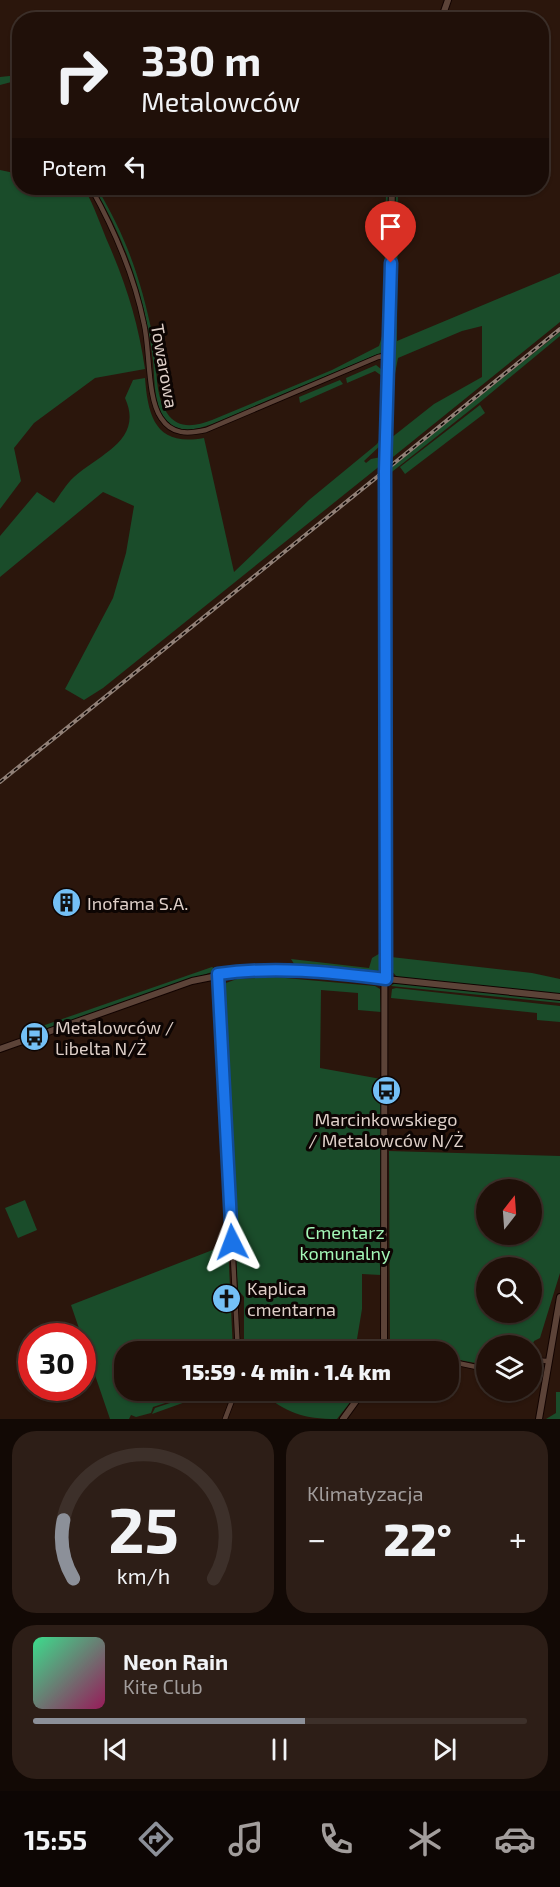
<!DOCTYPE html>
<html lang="pl">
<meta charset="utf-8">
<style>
:root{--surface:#201009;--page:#2d1e17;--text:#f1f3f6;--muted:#a29d9c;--line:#3d302a;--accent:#8c9099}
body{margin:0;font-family:"Exo 2",sans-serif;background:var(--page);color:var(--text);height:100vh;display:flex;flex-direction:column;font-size:22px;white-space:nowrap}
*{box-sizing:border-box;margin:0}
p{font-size:20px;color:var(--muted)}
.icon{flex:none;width:33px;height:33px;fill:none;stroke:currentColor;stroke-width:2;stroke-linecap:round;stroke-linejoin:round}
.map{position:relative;height:1419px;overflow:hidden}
.drawer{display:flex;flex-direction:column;gap:12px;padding:12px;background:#120905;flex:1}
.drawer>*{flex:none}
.hud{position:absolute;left:12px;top:12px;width:537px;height:183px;border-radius:24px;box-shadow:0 2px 4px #0004,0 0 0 2px var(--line);background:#201009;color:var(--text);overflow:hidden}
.needle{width:39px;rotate:17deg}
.buttons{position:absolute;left:476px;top:1179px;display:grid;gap:12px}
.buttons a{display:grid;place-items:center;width:66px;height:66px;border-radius:50%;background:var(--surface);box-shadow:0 2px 4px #0004,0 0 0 2px var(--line);font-size:30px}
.speed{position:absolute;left:18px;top:1323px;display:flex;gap:12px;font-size:30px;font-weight:700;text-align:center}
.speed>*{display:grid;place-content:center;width:78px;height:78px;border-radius:50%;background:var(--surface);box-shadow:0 2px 4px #0004,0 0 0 2px var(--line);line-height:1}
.speed .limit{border:9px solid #d22;background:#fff;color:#111}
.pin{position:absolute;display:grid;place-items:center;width:51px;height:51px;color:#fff;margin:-62px -26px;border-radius:50% 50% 50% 0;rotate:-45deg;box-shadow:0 0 6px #0007}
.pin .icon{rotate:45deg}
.me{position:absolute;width:66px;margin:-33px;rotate:357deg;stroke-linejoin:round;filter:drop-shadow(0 0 4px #0008)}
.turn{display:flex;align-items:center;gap:21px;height:126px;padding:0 30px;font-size:27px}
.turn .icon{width:78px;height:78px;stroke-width:2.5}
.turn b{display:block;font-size:42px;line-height:51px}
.then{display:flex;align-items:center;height:57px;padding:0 30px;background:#0003;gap:12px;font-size:22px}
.big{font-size:45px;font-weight:800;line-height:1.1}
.drawer .tile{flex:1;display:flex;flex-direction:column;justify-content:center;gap:9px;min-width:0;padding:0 21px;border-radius:24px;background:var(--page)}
.drawer .dial{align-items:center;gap:0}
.dial svg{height:156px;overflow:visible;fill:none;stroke:var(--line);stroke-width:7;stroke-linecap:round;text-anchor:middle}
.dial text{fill:var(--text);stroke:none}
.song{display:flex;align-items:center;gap:18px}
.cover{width:72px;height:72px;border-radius:9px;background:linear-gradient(135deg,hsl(150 70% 55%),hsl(330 70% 35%))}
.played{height:6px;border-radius:3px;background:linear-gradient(90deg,var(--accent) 55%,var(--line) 55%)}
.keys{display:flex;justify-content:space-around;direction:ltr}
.heat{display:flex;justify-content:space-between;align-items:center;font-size:33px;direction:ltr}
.drawer .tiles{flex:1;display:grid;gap:12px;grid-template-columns:1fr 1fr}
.tile:last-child{grid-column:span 2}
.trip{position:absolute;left:114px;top:1341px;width:345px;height:60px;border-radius:24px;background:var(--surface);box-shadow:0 2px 4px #0004,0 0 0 2px var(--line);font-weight:800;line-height:60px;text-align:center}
.tabs{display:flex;height:96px;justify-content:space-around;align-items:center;background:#0d0604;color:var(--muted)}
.tabs .icon{width:42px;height:42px}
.tabs .on{color:var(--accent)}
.tabs b{font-size:27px;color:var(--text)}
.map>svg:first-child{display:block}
.green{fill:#1a4c2a;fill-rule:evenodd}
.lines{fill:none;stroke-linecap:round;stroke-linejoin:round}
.minor-casing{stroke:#120300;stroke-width:6}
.tertiary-casing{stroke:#120300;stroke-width:8}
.minor{stroke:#5c4338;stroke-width:4.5}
.tertiary{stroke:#5c4338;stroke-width:6}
.rail-casing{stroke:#918077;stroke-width:4}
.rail{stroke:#0d0503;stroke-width:1.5;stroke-dasharray:4.5;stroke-linecap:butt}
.route-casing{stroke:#114b97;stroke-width:15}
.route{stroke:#1a73e8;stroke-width:10}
.labels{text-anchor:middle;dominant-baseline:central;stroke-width:6;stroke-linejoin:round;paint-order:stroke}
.street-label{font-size:18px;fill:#decfc8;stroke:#0d0503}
.poi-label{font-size:18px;fill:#decfc8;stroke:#0d0503;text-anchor:start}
.park-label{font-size:18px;fill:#a4f8b7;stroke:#0d0503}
</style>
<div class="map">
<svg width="560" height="1419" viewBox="0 0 560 1419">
<rect width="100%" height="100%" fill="#2b160c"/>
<g class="green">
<polygon points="19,75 19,80 0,85 0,77"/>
<path d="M 0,170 L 19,174 L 20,188 L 84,188 C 94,205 102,229 109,245 C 127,287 138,322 145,369 L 95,378 L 34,423 L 14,448 L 21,481 L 0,509 Z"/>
<path d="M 94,188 L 97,188 C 127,238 141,280 153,337 C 158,360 153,393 167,413 C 178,430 196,426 212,420 L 332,370 L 379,346 L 383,333 L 386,193 L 387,188 L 390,188 L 387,347 L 383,352 L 212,424 C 198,429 181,434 168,422 C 153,407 155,380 153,361 C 146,300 126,240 94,188 Z"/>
<path d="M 394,188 L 398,188 L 397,341 L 560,273 L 560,322 L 388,461 L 392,357 ZM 482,326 L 482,377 L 434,404 L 391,438 L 394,379 L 398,358 L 462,331 Z"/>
<polygon points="560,332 560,336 479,403 388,475 388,470"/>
<path d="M 376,365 L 386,373 L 383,443 L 364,461 L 366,463 L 371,459 L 381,457 L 381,465 L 103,688 L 84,700 L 65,689 L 113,598 L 126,553 L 134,506 L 103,492 L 0,577 L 0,536 L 37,492 L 54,503 C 60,495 66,484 74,477 C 100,454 144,440 125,398 L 133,380 L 145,378 C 148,417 156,447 204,438 L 234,572 L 309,500 L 377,444 L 381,437 L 382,376 L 375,371 L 347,383 L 346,378 Z"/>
<polygon points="340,380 343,384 300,403 299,397"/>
<polygon points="480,405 485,413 405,474 400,467"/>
<polygon points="382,952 380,968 377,972 368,974 296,967 291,959 369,968 372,958"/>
<polygon points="391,957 532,973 560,979 560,994 397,977 390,969"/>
<polygon points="212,967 215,969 212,972 26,1036 19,1034"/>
<path d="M 273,972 L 368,980 L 367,982 C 318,977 271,971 223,981 L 226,976 Z"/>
<polygon points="274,977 375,986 380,989 381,1012 358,1010 358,993 321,990 320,1068 381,1079 381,1275 362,1274 362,1309 355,1351 244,1351 244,1297 238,1290 223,984 237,979"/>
<polygon points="395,983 560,1000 560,1003 391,986"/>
<polygon points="396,988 560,1006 560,1022 537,1020 537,1013 391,998 392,989"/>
<path d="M 389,1151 L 560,1156 L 560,1273 L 540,1338 L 534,1341 L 531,1349 L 531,1346 L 486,1346 L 486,1365 L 449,1358 L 448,1352 L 418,1351 L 392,1346 L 390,1341 ZM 486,1190 L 531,1190 L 531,1234 L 486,1234 ZM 486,1268 L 531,1268 L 531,1312 L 486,1312 Z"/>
<polygon points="25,1200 37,1230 18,1238 5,1208"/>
<polygon points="228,1244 233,1351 124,1352 124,1390 202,1391 153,1407 151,1413 136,1417 131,1415 129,1419 110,1419 71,1305"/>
<polygon points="206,1391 216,1391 152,1414 155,1408"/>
<path d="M 260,1391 L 359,1391 L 337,1419 C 303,1419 286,1413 260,1391 Z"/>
<polygon points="556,1392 560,1392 560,1419 546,1419 556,1413"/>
</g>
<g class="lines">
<defs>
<g id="minor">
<path d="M 91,188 C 115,231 134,275 144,324 C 150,350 147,398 161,418 C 172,435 188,434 206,430 L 378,357 L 389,355"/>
<polyline points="218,974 238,1352"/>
<polyline points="531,1360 547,1361"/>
<polyline points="448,1361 486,1369"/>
<polyline points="225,1419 236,1390"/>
</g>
<g id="tertiary">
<polyline points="441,20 448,0"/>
<polyline points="0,1049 192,981 252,969 309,971 560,997"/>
<polyline points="384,1352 385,479 392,188"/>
<polyline points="343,1419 364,1390"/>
<polyline points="539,1419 560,1297"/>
</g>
</defs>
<use href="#minor" class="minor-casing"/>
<use href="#tertiary" class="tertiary-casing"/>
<use href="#minor" class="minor"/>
<use href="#tertiary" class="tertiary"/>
<defs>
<polyline id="rail" points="0,782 560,329"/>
</defs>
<use href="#rail" class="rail-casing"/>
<use href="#rail" class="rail"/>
</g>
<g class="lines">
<defs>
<path id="route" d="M 232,1242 L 218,974 C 275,966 329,972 386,979 L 385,471 L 391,263"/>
</defs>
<use href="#route" class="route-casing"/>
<use href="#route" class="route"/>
</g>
<defs>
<symbol id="building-disc" viewBox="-11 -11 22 22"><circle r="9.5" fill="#74c0f6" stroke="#0d0503"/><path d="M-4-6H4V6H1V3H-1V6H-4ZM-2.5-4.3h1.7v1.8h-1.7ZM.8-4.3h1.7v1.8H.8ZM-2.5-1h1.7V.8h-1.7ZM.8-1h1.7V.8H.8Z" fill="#111"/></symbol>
<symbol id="bus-disc" viewBox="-11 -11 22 22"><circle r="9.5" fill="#74c0f6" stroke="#0d0503"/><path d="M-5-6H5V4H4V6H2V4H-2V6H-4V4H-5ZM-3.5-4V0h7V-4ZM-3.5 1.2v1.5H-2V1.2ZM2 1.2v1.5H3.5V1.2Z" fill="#111"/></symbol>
<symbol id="church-disc" viewBox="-11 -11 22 22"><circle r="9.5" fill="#74c0f6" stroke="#0d0503"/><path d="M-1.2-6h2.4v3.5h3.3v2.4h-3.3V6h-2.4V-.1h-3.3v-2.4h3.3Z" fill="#111"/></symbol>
</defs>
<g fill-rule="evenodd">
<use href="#building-disc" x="50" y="886" width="33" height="33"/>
<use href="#bus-disc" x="18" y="1020" width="33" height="33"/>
<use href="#bus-disc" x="370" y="1074" width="33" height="33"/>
<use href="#church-disc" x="210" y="1282" width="33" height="33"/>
</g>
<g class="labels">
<g class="street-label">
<text transform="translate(165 366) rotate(80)">Towarowa</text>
</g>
<g class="poi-label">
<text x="87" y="903">Inofama S.A.</text>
<text x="55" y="1027">Metalowców /<tspan x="55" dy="21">Libelta N/Ż</tspan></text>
<text x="386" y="1119" text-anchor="middle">Marcinkowskiego<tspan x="386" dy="21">/ Metalowców N/Ż</tspan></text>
<text x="247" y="1288">Kaplica<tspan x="247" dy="21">cmentarna</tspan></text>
</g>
<g class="park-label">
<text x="345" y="1232">Cmentarz<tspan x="345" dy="21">komunalny</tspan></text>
</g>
</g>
</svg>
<div class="buttons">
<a><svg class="needle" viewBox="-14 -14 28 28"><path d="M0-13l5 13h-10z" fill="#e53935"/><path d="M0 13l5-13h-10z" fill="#a29d9c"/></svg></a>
<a><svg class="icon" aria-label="search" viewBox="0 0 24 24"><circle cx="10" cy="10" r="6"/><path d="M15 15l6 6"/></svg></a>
<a><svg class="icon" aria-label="layers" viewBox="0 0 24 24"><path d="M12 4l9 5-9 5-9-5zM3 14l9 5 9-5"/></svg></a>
</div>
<div class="speed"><div class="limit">30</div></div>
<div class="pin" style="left:391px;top:263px;background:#d93025"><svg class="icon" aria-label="arrive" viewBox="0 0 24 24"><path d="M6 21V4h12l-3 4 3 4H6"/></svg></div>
<svg class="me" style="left:232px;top:1242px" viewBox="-20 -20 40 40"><path d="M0-17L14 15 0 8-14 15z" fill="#1a73e8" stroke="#fff" stroke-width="4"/></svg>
<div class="trip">15:59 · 4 min · 1.4 km</div>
<div class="hud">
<div class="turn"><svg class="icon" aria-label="right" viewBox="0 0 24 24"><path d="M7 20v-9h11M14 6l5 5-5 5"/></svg><div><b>330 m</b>Metalowców</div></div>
<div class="then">Potem<svg class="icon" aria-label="left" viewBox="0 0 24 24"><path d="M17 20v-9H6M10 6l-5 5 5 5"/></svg></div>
</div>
</div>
<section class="drawer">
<div class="tiles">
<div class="tile dial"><svg viewBox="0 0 100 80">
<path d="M14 69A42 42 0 1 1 86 69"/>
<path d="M14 69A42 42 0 0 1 9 39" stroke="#8c9099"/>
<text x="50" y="56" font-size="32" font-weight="700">25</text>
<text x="50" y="72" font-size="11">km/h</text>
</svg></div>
<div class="tile"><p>Klimatyzacja</p>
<div class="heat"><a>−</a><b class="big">22°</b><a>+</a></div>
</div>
<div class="tile">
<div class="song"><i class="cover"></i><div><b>Neon Rain</b><p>Kite Club</p></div></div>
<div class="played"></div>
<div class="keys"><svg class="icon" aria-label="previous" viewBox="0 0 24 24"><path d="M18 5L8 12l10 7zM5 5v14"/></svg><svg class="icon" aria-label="pause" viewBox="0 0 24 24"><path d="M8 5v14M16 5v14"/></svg><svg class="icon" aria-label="next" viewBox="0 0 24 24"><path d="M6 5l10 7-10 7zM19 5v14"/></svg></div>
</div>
</div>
</section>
<nav class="tabs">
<b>15:55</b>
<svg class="icon on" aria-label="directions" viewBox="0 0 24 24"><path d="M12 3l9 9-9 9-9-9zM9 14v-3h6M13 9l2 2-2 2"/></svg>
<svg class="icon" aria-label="music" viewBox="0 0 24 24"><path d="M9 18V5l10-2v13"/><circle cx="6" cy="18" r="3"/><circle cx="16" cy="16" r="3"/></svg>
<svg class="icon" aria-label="phone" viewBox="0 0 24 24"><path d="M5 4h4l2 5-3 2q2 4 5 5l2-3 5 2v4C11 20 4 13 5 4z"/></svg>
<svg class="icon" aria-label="climate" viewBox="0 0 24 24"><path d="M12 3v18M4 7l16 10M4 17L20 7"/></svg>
<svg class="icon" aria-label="car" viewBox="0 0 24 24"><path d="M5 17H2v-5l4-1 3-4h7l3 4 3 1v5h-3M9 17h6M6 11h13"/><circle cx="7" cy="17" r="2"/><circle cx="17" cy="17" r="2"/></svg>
</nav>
